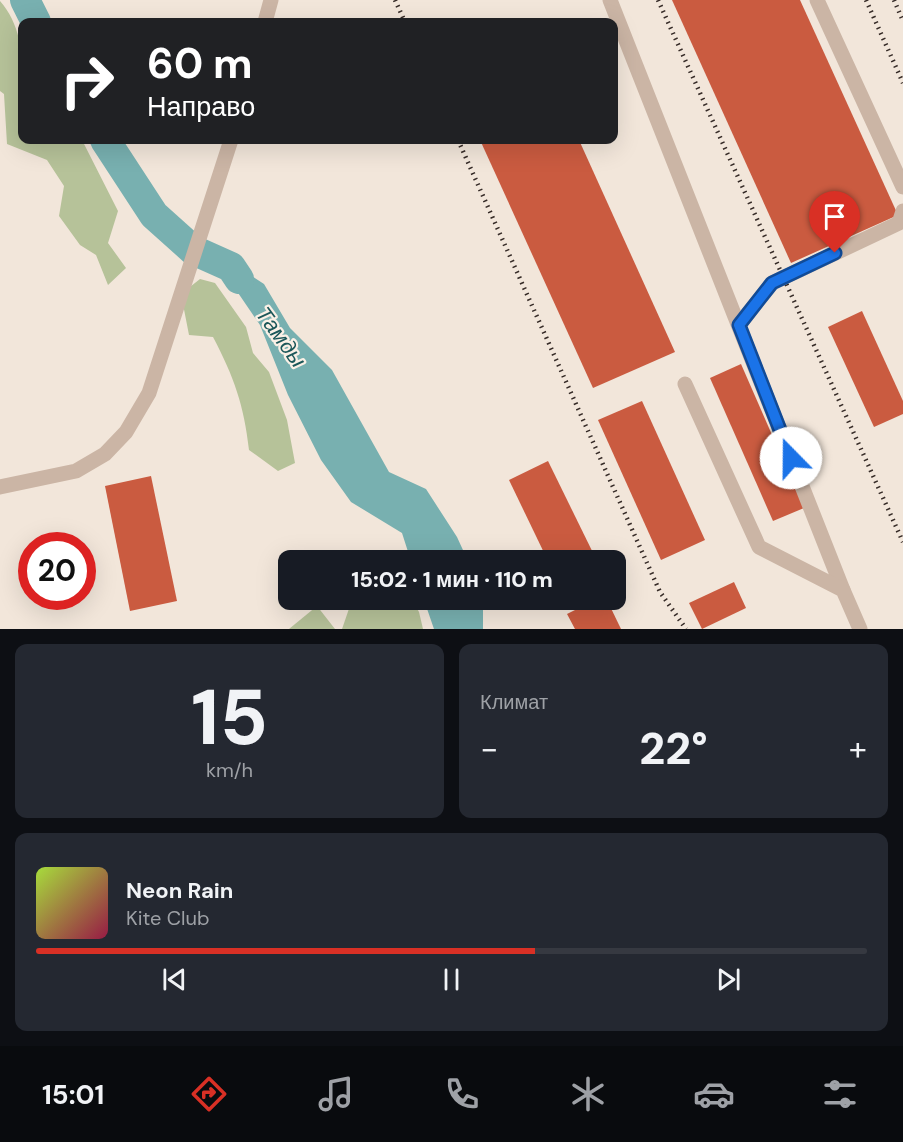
<!DOCTYPE html>
<html lang="ru">
<meta charset="utf-8">
<style>
:root{--surface:#171b24;--page:#242831;--text:#f1f3f6;--muted:#9ea1a6;--line:#363941;--accent:#d93025}
body{margin:0;font-family:"DM Sans",sans-serif;background:var(--page);color:var(--text);height:100vh;display:flex;flex-direction:column;font-size:22px;white-space:nowrap}
*{box-sizing:border-box;margin:0}
p{font-size:20px;color:var(--muted)}
.icon{flex:none;width:33px;height:33px;fill:none;stroke:currentColor;stroke-width:2;stroke-linecap:round;stroke-linejoin:round}
.map{position:relative;height:629px;overflow:hidden}
.drawer{display:flex;flex-direction:column;gap:15px;padding:15px;background:#0d0f14;flex:1}
.drawer>*{flex:none}
.top-card{position:absolute;left:18px;top:18px;width:600px;height:126px;border-radius:12px;box-shadow:0 6px 24px #0002;background:#202124;color:#fff;overflow:hidden}
.speed{position:absolute;left:18px;top:532px;display:flex;gap:12px;font-size:30px;font-weight:700;text-align:center}
.speed>*{display:grid;place-content:center;width:78px;height:78px;border-radius:50%;background:var(--surface);box-shadow:0 6px 24px #0002;line-height:1}
.speed .limit{border:9px solid #d22;background:#fff;color:#111}
.pin{position:absolute;display:grid;place-items:center;width:51px;height:51px;color:#fff;margin:-62px -26px;border-radius:50% 50% 50% 0;rotate:-45deg;box-shadow:0 0 6px #0007}
.pin .icon{rotate:45deg}
.me{position:absolute;width:66px;margin:-33px;rotate:338deg;stroke-linejoin:round;filter:drop-shadow(0 0 4px #0008)}
.turn{display:flex;align-items:center;gap:21px;height:126px;padding:0 30px;font-size:27px}
.turn .icon{width:78px;height:78px;stroke-width:2.5}
.turn b{display:block;font-size:42px;line-height:51px}
.big{font-size:45px;font-weight:800;line-height:1.1}
.drawer .card{flex:1;display:flex;flex-direction:column;justify-content:center;gap:9px;min-width:0;padding:0 21px;border-radius:12px;background:var(--page)}
.drawer .dial{align-items:center;gap:0}
.dial b{font-size:78px;line-height:1}
.song{display:flex;align-items:center;gap:18px}
.cover{width:72px;height:72px;border-radius:9px;background:linear-gradient(135deg,hsl(80 70% 55%),hsl(340 70% 35%))}
.played{height:6px;border-radius:3px;background:linear-gradient(90deg,var(--accent) 60%,var(--line) 60%)}
.keys{display:flex;justify-content:space-around;direction:ltr}
.heat{display:flex;justify-content:space-between;align-items:center;font-size:33px;direction:ltr}
.drawer .tiles{flex:1;display:grid;gap:15px;grid-template-columns:1fr 1fr}
.card:last-child{grid-column:span 2}
.trip{position:absolute;left:278px;top:550px;width:348px;height:60px;border-radius:12px;background:var(--surface);box-shadow:0 6px 24px #0002;font-weight:800;line-height:60px;text-align:center}
.menu{display:flex;height:96px;justify-content:space-around;align-items:center;background:#090b0e;color:var(--muted)}
.menu .icon{width:42px;height:42px}
.menu .selected{color:var(--accent)}
.menu b{font-size:27px;color:var(--text)}
.map>svg:first-child{display:block}
.green{fill:#b6c299}
.water{fill:#78b0b0}
.lines{fill:none;stroke-linecap:round;stroke-linejoin:round}
.river{stroke:#78b0b0;stroke-width:30}
.building{fill:#ca5b40}
.minor{stroke:#cbb5a5;stroke-width:15}
.rail{stroke:#362b27;stroke-width:4.5;stroke-dasharray:1.5 4.5;stroke-linecap:butt}
.route-casing{stroke:#114b97;stroke-width:15}
.route{stroke:#1a73e8;stroke-width:10}
.labels{text-anchor:middle;dominant-baseline:central;stroke-width:4.5;stroke-linejoin:round;paint-order:stroke}
.water-label{font-size:22px;font-style:italic;fill:#1b5759;stroke:#faf0e6}
</style>
<div class="map">
<svg width="903" height="629" viewBox="0 0 903 629">
<rect width="100%" height="100%" fill="#f2e6da"/>
<g class="green">
<path d="M 0,1 C 32,37 22,95 22,140 L 82,140 L 118,211 L 108,243 L 126,268 L 108,285 L 96,255 L 80,245 L 59,216 L 64,186 L 47,160 L 7,144 L 4,94 L 0,91 Z"/>
<path d="M 200,279 L 215,283 L 246,327 L 253,353 L 269,372 L 287,420 L 295,463 L 278,471 L 249,450 C 244,405 234,377 213,337 L 189,335 L 181,294 Z"/>
<polygon points="352,600 412,600 419,612 423,629 342,629"/>
<polygon points="317,606 335,629 289,629"/>
</g>
<g class="water">
<polygon points="207,256 226,259 264,284 290,328 332,370 389,472 426,489 457,537 468,561 411,561 402,533 351,502 321,460 288,395 260,325 232,284"/>
<polygon points="424,600 483,600 483,629 434,629"/>
</g>
<g class="lines">
<g class="river">
<polyline points="25,0 36,22"/>
<polyline points="105,140 154,215 193,250 231,267 239,279"/>
</g>
</g>
<g class="building">
<polygon points="672,0 800,0 898,215 791,263"/>
<polygon points="480,140 579,140 675,352 593,388"/>
<polygon points="862,311 903,401 903,414 874,427 828,327"/>
<polygon points="741,364 804,508 773,521 710,378"/>
<polygon points="642,401 705,540 661,560 598,420"/>
<polygon points="548,461 597,561 548,561 509,480"/>
<polygon points="151,476 177,601 130,611 105,486"/>
<polygon points="734,582 746,608 702,629 689,603"/>
<polygon points="595,600 607,600 621,629 575,629 567,614"/>
</g>
<g class="lines">
<g class="minor">
<polyline points="610,0 843,590"/>
<polyline points="817,0 903,187"/>
<polyline points="265,22 271,0"/>
<polyline points="739,325 772,283 899,223 903,211"/>
<polyline points="685,384 759,547 843,590 860,629"/>
<polyline points="0,487 76,471 105,454 126,432 149,393 231,140"/>
</g>
<g class="rail">
<polyline points="395,0 405,22"/>
<polyline points="658,0 903,542"/>
<polyline points="866,0 903,83"/>
<polyline points="894,0 903,21"/>
<polyline points="458,140 660,592 686,629"/>
</g>
</g>
<g class="lines">
<defs>
<polyline id="route" points="791,458 739,325 772,283 835,253"/>
</defs>
<use href="#route" class="route-casing"/>
<use href="#route" class="route"/>
</g>
<g class="labels">
<g class="water-label">
<text transform="translate(281 337) rotate(54)">Тамды</text>
</g>
</g>
</svg>
<div class="speed"><div class="limit">20</div></div>
<div class="pin" style="left:835px;top:253px;background:#d93025"><svg class="icon" aria-label="arrive" viewBox="0 0 24 24"><path d="M6 21V4h12l-3 4 3 4H6"/></svg></div>
<svg class="me" style="left:791px;top:458px" viewBox="-20 -20 40 40"><circle r="19" fill="#fff"/><path d="M0-13L10 11 0 6-10 11z" fill="#1a73e8"/></svg>
<div class="trip">15:02 · 1 мин · 110 m</div>
<div class="top-card">
<div class="turn"><svg class="icon" aria-label="right" viewBox="0 0 24 24"><path d="M7 20v-9h11M14 6l5 5-5 5"/></svg><div><b>60 m</b>Направо</div></div>
</div>
</div>
<section class="drawer">
<div class="tiles">
<div class="card dial"><b>15</b><p>km/h</p></div>
<div class="card"><p>Климат</p>
<div class="heat"><a>−</a><b class="big">22°</b><a>+</a></div>
</div>
<div class="card">
<div class="song"><i class="cover"></i><div><b>Neon Rain</b><p>Kite Club</p></div></div>
<div class="played"></div>
<div class="keys"><svg class="icon" aria-label="previous" viewBox="0 0 24 24"><path d="M18 5L8 12l10 7zM5 5v14"/></svg><svg class="icon" aria-label="pause" viewBox="0 0 24 24"><path d="M8 5v14M16 5v14"/></svg><svg class="icon" aria-label="next" viewBox="0 0 24 24"><path d="M6 5l10 7-10 7zM19 5v14"/></svg></div>
</div>
</div>
</section>
<nav class="menu">
<b>15:01</b>
<svg class="icon selected" aria-label="directions" viewBox="0 0 24 24"><path d="M12 3l9 9-9 9-9-9zM9 14v-3h6M13 9l2 2-2 2"/></svg>
<svg class="icon" aria-label="music" viewBox="0 0 24 24"><path d="M9 18V5l10-2v13"/><circle cx="6" cy="18" r="3"/><circle cx="16" cy="16" r="3"/></svg>
<svg class="icon" aria-label="phone" viewBox="0 0 24 24"><path d="M5 4h4l2 5-3 2q2 4 5 5l2-3 5 2v4C11 20 4 13 5 4z"/></svg>
<svg class="icon" aria-label="climate" viewBox="0 0 24 24"><path d="M12 3v18M4 7l16 10M4 17L20 7"/></svg>
<svg class="icon" aria-label="car" viewBox="0 0 24 24"><path d="M5 17H2v-5l4-1 3-4h7l3 4 3 1v5h-3M9 17h6M6 11h13"/><circle cx="7" cy="17" r="2"/><circle cx="17" cy="17" r="2"/></svg>
<svg class="icon" aria-label="filters" viewBox="0 0 24 24"><path d="M4 7h16M4 17h16"/><circle cx="9" cy="7" r="2"/><circle cx="15" cy="17" r="2"/></svg>
</nav>
